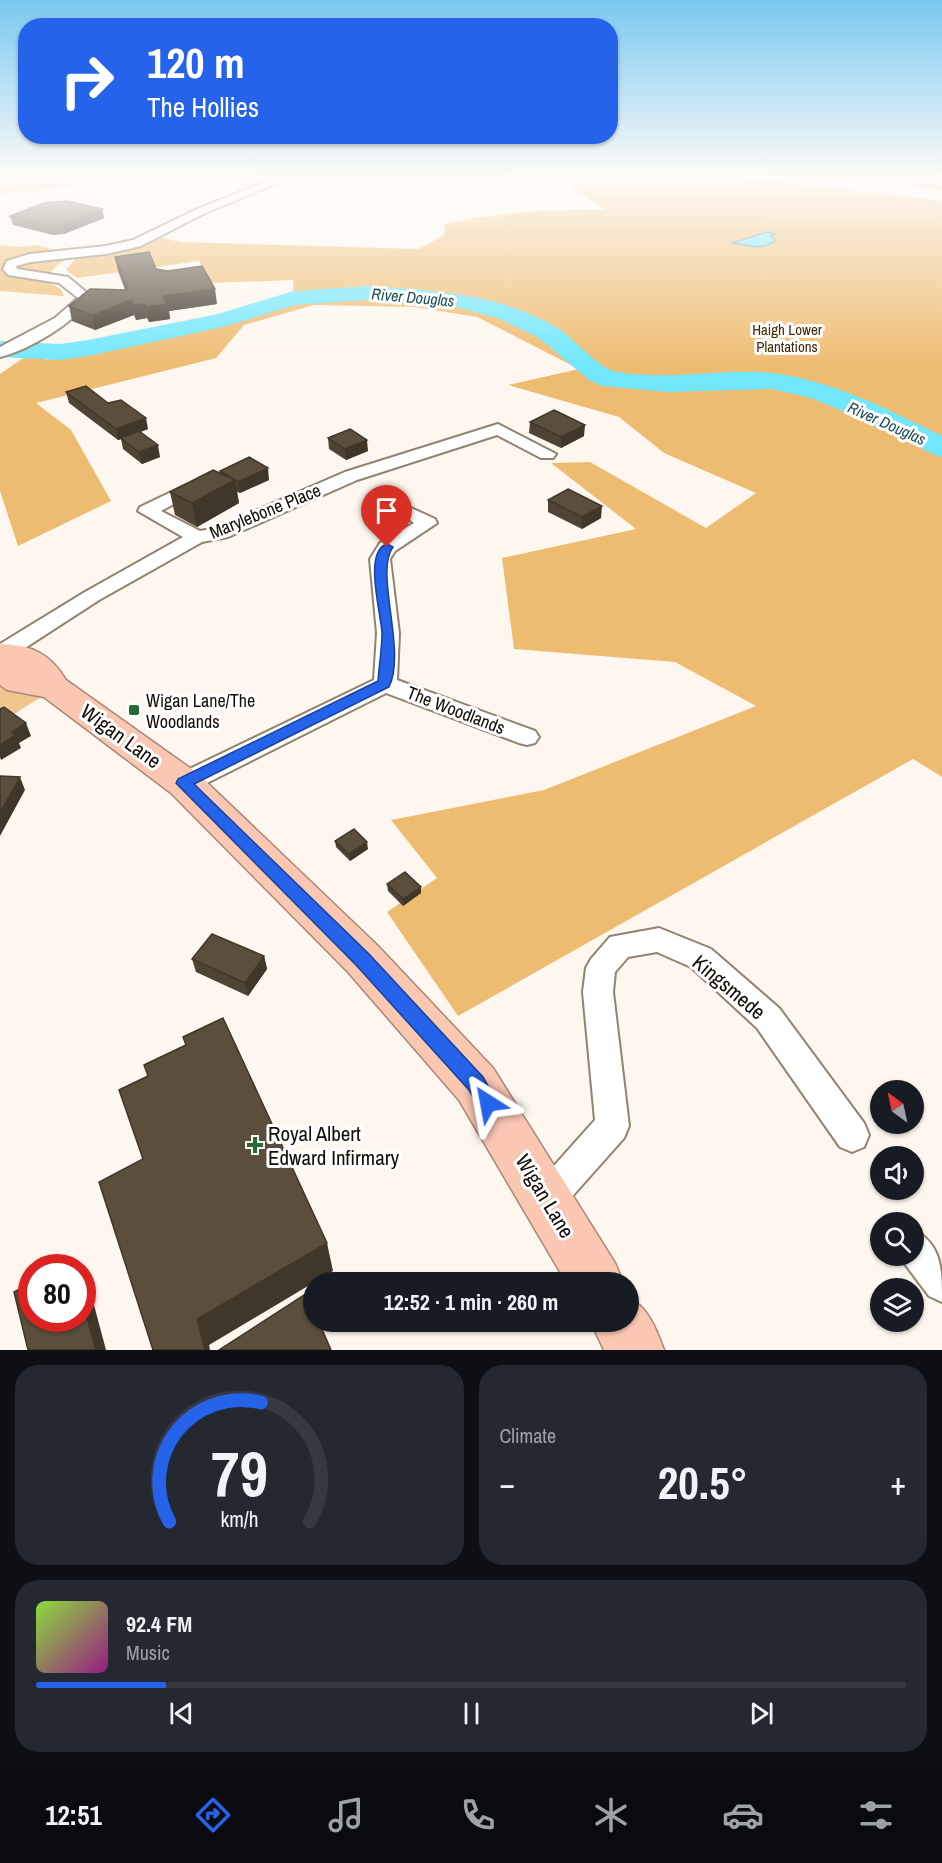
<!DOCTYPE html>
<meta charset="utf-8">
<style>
:root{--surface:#171b24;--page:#242831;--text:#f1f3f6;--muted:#9ea1a6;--line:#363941;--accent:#2563eb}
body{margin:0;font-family:"Archivo Narrow",sans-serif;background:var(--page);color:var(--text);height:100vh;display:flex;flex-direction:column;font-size:22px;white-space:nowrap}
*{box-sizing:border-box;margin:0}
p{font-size:20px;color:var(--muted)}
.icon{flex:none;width:33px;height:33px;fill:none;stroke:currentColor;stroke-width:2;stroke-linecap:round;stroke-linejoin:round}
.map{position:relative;height:1350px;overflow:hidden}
.sheet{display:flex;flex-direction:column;gap:15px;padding:15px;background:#0d0f14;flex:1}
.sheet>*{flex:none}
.top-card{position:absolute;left:18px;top:18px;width:600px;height:126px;border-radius:24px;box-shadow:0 2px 4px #0004;background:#2563eb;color:#fff;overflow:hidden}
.needle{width:39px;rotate:327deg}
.fabs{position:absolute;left:870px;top:1080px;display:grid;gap:12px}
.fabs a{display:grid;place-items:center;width:54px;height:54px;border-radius:50%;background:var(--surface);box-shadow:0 2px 4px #0004;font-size:30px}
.speed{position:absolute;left:18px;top:1254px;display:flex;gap:12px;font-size:30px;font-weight:700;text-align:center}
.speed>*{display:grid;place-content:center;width:78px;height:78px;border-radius:50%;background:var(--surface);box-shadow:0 2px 4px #0004;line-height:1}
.speed .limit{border:9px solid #d22;background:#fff;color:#111}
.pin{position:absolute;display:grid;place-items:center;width:51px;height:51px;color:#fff;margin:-62px -26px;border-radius:50% 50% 50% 0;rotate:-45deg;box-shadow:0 0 6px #0007}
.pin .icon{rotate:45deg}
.me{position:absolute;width:66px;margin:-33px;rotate:326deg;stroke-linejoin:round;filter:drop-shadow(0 0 4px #0008)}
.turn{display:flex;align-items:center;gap:21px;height:126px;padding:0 30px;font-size:27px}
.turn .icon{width:78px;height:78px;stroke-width:2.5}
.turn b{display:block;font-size:42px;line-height:51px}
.big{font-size:45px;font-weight:700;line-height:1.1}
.sheet .tile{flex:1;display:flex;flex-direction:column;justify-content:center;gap:9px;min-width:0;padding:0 21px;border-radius:24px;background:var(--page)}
.sheet .dial{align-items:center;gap:0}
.dial svg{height:156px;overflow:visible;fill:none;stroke:var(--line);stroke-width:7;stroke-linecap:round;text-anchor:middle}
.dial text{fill:var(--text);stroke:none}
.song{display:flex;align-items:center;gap:18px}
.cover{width:72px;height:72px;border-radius:9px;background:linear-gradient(135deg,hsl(90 70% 55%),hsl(310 70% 35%))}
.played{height:6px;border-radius:3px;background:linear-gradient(90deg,var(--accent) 15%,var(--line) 15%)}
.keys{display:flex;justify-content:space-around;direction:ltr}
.heat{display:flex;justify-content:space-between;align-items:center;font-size:33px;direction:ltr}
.sheet .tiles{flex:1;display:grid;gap:15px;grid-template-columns:1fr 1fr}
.tile:last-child{grid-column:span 2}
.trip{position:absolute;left:303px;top:1272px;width:336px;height:60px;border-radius:30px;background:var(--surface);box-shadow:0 2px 4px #0004;font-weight:700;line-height:60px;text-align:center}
.tabs{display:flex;height:96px;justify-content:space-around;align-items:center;background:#090b0e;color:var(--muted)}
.tabs .icon{width:42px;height:42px}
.tabs .selected{color:var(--accent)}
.tabs b{font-size:27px;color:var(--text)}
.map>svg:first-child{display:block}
.green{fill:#efc78e}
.forest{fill:#eebc71}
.water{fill:#72e7fc;stroke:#55a6b2;stroke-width:1.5}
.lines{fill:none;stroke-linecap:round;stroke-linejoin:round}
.river{fill:#72e7fc;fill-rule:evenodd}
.minor-casing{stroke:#91836f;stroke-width:4}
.highway-casing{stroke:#a98676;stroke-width:3}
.minor{fill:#fff;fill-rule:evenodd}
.highway{fill:#fac7b3;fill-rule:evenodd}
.wall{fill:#4e4334}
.shaded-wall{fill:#40372a}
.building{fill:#5b4e3c;stroke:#40372a;stroke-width:1.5}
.route{fill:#2563eb;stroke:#184099;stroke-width:1.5}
.poi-dot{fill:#256934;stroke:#fff;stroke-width:2}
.labels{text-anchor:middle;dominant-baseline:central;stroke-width:6;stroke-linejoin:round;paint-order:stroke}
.far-park-label{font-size:15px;fill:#3e2a08;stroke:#fff}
.far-water-label{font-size:16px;font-style:italic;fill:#1d5059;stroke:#fff}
.street-label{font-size:18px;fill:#120d06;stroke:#fff}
.poi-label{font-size:18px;fill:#120d06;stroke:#fff;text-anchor:start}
.near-street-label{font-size:21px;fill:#120d06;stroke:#fff}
.near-poi-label{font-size:21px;fill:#120d06;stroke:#fff;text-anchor:start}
</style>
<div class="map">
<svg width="942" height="1350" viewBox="0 0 942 1350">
<rect width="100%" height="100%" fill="#fdf7ef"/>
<polygon class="green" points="0,676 41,697 0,723"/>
<g class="forest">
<polygon points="0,177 155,177 0,194"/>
<polygon points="223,177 269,177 276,178 248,189"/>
<path d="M 575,177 L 742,177 L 942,201 L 942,777 L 913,759 L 458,1016 L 387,912 L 437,878 L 391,820 L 544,790 L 756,706 L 675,662 L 514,649 L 502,558 L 636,529 L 551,463 L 590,462 L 706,528 L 756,493 L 664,453 L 619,417 L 508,385 L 579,369 L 477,317 L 414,307 L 314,305 L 244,325 L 216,358 L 36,403 L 71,430 L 111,501 L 18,546 L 0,491 L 0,374 L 38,348 L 58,345 L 46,360 L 214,326 L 231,312 L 294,293 L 293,280 L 210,283 L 199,261 L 77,278 L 66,270 L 75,259 L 124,252 L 162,238 L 181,242 L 419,249 L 444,235 L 445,224 C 498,212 552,209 607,210 L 571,188 Z"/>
<polygon points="833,177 942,177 942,190"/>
<path d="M 0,245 L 17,247 L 38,245 L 58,251 L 102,245 C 78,254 58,257 45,281 L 61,289 L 64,296 L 0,291 Z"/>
</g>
<path class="water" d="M 767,232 L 775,234 L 771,236 L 775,241 C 760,251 749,245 732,243 Z"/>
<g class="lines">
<path class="river" d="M 367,286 C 433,290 497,293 556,327 C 575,338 597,369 618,372 C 669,381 723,368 772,373 C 832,380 889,410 942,436 L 942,457 L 932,454 L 874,424 L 811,398 L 772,389 L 668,392 L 602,386 L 589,380 L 539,338 L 500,319 L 450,305 L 367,300 L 295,305 L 223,327 L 88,356 L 60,360 L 0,357 L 0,341 L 60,344 L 88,340 L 218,314 L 293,291 Z"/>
<defs>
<g id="minor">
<path d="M 277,177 L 291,177 L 201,215 L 141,246 L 106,254 L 31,262 L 16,266 L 17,269 L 68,277 L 92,297 C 76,322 29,350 0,357 L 0,347 L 55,318 L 78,298 L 59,283 L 8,275 L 3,269 L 7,261 L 30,254 L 106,246 L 133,240 L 193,211 Z"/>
<polygon points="498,424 556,454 553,458 541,458 497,435 357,480 228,537 202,542 99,600 8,659 0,661 0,644 85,592 183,537 138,511 140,507 186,485 198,485 201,489 161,511 200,531 216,528 345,472"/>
<polygon points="411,508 435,519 437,523 395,551 390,559 399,633 397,680 535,731 539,737 535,743 527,745 519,743 386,693 193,790 184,792 175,790 171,783 175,776 374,680 377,633 370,559 380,543 414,523 402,514"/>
<polygon points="659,928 711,949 779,1008 864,1123 869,1135 864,1147 852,1152 840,1147 757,1028 691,967 657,952 628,957 615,972 613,992 629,1126 624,1138 560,1210 548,1216 536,1210 530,1198 536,1186 595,1120 583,992 586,968 591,959 610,937"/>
<path d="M 914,1230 C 942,1245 942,1269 942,1302 L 929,1296 L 899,1256 L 914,1256 Z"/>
</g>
<g id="highway">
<path d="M 0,644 C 31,645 50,653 66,680 L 197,773 L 378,946 L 493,1068 L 615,1263 L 623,1282 L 566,1282 L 459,1100 L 348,972 L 171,793 L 44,697 L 7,690 L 0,685 Z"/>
<path d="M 628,1298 C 648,1306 657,1331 664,1350 L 604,1350 L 591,1322 L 628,1322 Z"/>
</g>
</defs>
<use href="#minor" class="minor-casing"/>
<use href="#highway" class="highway-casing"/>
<use href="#minor" class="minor"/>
<use href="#highway" class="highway"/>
</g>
<g class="wall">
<polygon points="102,209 104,218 64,234 53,235 13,225 10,216"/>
<polygon points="115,257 156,269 217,304 169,311 170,319 149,322 147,318 136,320 134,315 95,330 72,321 69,306 125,290 118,271"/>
<polygon points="66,392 108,403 148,429 140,432 160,457 142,464 123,449 121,439 118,440 69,403"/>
<polygon points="530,422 584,436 561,448 529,433"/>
<polygon points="328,438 368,451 346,460 329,449"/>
<polygon points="220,471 269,480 240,493 237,492 239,503 197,527 175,515 170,492 220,473"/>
<polygon points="548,500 601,518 582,529 548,512"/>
<polygon points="335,841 368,849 350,861 336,847"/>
<polygon points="387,884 421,893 403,906 388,891"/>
<polygon points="264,956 267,969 248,996 196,972 192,959"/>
</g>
<g class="shaded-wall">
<polygon points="102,209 104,218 64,234 61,225"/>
<polygon points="215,289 217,304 169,311 170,319 149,322 146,307 163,296"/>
<polygon points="131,300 134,315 95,330 92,316"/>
<polygon points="144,304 147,318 136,320 133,305"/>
<polygon points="146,418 148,429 122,439 120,438 121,439 118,440 116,429"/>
<polygon points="585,425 584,436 561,448 561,437"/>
<polygon points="367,440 368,451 346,460 345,449"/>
<polygon points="158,445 160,457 142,464 139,452"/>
<polygon points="268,468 269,480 240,493 238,482"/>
<polygon points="235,480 239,503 197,527 192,503"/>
<polygon points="602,506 601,518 582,529 582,517"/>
<polygon points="26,723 31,736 19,743 21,748 1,760 0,757 0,745 12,732"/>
<polygon points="20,777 25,790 0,836 0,813"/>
<polygon points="367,842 368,849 350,861 349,854"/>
<polygon points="421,887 421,893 403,906 403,899"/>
<polygon points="264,956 267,969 248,996 245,983"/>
<polygon points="327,1243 333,1271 209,1345 210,1350 205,1350 197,1319"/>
<polygon points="82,1279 90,1290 106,1350 96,1350 82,1301"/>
</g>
<g class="building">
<polygon points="67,201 102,209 61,225 50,226 10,216 44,203"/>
<polygon points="149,252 156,269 168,271 202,266 215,289 163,296 167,304 146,307 144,304 133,305 131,300 92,316 69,306 90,289 128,290 115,257"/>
<polygon points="86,386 108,403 121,400 146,418 116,429 66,392"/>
<polygon points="554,410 585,425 561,437 530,422"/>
<polygon points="350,429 367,440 345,449 328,438"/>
<polygon points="139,431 158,445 139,452 120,438"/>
<polygon points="249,457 268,468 238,482 220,471"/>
<polygon points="213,470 235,480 192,503 170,492"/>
<polygon points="568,489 602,506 582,517 548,500"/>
<polygon points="4,707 26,723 12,732 16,735 0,745 0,709"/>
<polygon points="0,776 20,777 0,813"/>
<polygon points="354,829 367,842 349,854 335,841"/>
<polygon points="405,872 421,887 403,899 387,884"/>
<polygon points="212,934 264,956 245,983 192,959"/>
<polygon points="223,1018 327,1243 197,1319 205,1350 153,1350 99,1182 143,1159 119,1090 148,1076 144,1065 186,1045 183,1037"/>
<polygon points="72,1263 74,1268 63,1268"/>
<polygon points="32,1283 32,1318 82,1318 82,1301 96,1350 28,1350 14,1292"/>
<polygon points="307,1293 314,1308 314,1322 319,1322 331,1350 219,1350"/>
</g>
<linearGradient id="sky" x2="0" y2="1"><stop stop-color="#79c8f0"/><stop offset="0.48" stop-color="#fefbf8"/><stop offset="1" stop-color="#fefbf8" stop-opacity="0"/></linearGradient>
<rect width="942" height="366" fill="url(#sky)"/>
<path class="route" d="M 387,544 L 393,547 C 374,572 407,651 389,687 L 194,784 L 369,954 L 483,1077 L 498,1103 L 495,1110 L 488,1112 L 481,1110 L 469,1090 L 356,965 L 176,783 L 178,779 L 378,681 C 379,666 382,649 382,633 C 381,613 363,551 387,544 Z"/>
<g class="poi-dot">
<rect x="128" y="704" width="12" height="12" rx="3"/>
<path d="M252 1136h6v6h6v6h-6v6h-6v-6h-6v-6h6z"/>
</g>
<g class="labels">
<g class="far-park-label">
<text x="787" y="329">Haigh Lower<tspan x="787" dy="17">Plantations</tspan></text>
</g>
<g class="far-water-label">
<text transform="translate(413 297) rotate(5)">River Douglas</text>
<text transform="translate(887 423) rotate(24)">River Douglas</text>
</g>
<g class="street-label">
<text transform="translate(265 511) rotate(-22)">Marylebone Place</text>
<text transform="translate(456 710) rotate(21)">The Woodlands</text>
</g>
<g class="poi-label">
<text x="146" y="700">Wigan Lane/The<tspan x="146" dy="21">Woodlands</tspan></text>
</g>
<g class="near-street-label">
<text transform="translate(121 736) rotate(36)">Wigan Lane</text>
<text transform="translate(729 987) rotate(40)">Kingsmede</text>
<text transform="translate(545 1196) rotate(59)">Wigan Lane</text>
</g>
<g class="near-poi-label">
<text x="268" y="1133">Royal Albert<tspan x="268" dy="24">Edward Infirmary</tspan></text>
</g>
</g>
</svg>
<div class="fabs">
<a><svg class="needle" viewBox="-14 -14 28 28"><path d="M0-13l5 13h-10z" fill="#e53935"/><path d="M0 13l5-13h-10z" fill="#9ea1a6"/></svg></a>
<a><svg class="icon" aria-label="sound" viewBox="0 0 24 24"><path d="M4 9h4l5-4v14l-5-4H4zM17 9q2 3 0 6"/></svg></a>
<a><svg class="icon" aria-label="search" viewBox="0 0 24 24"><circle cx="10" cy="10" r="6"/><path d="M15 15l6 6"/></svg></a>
<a><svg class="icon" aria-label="layers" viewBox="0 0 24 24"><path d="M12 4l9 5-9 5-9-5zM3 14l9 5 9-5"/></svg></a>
</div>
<div class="speed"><div class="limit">80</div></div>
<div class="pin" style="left:387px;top:547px;background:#d93025"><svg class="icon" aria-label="arrive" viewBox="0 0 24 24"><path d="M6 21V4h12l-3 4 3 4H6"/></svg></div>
<svg class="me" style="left:488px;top:1103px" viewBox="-20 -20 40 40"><path d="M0-17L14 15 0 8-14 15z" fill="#2563eb" stroke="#fff" stroke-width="4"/></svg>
<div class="trip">12:52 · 1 min · 260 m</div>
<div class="top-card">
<div class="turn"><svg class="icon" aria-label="right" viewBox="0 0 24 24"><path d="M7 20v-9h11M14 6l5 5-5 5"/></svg><div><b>120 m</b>The Hollies</div></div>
</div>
</div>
<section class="sheet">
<div class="tiles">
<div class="tile dial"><svg viewBox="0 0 100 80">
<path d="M14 69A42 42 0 1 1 86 69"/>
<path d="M14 69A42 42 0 0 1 61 8" stroke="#2563eb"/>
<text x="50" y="56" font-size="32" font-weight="700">79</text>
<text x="50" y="72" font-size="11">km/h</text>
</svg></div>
<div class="tile"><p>Climate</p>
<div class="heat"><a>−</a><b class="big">20.5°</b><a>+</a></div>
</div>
<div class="tile">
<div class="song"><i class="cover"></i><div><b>92.4 FM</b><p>Music</p></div></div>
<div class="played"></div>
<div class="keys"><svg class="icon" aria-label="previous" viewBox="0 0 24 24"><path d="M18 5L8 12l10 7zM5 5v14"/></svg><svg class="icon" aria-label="pause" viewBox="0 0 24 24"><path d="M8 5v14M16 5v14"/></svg><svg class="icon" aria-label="next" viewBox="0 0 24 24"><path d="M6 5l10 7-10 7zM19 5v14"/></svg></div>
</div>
</div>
</section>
<nav class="tabs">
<b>12:51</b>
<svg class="icon selected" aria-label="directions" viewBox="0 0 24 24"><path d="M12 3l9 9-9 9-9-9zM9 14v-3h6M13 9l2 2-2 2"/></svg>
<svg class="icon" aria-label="music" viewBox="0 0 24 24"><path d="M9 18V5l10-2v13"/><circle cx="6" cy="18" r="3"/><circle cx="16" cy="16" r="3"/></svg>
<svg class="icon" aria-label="phone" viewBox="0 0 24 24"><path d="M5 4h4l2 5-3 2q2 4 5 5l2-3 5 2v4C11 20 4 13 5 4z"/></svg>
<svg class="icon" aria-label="climate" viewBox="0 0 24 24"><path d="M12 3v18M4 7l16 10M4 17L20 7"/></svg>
<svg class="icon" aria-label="car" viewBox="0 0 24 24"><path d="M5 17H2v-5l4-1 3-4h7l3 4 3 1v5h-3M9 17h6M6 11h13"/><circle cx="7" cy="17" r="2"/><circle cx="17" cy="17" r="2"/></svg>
<svg class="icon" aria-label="filters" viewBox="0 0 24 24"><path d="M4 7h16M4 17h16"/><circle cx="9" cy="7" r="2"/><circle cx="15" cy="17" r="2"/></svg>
</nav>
